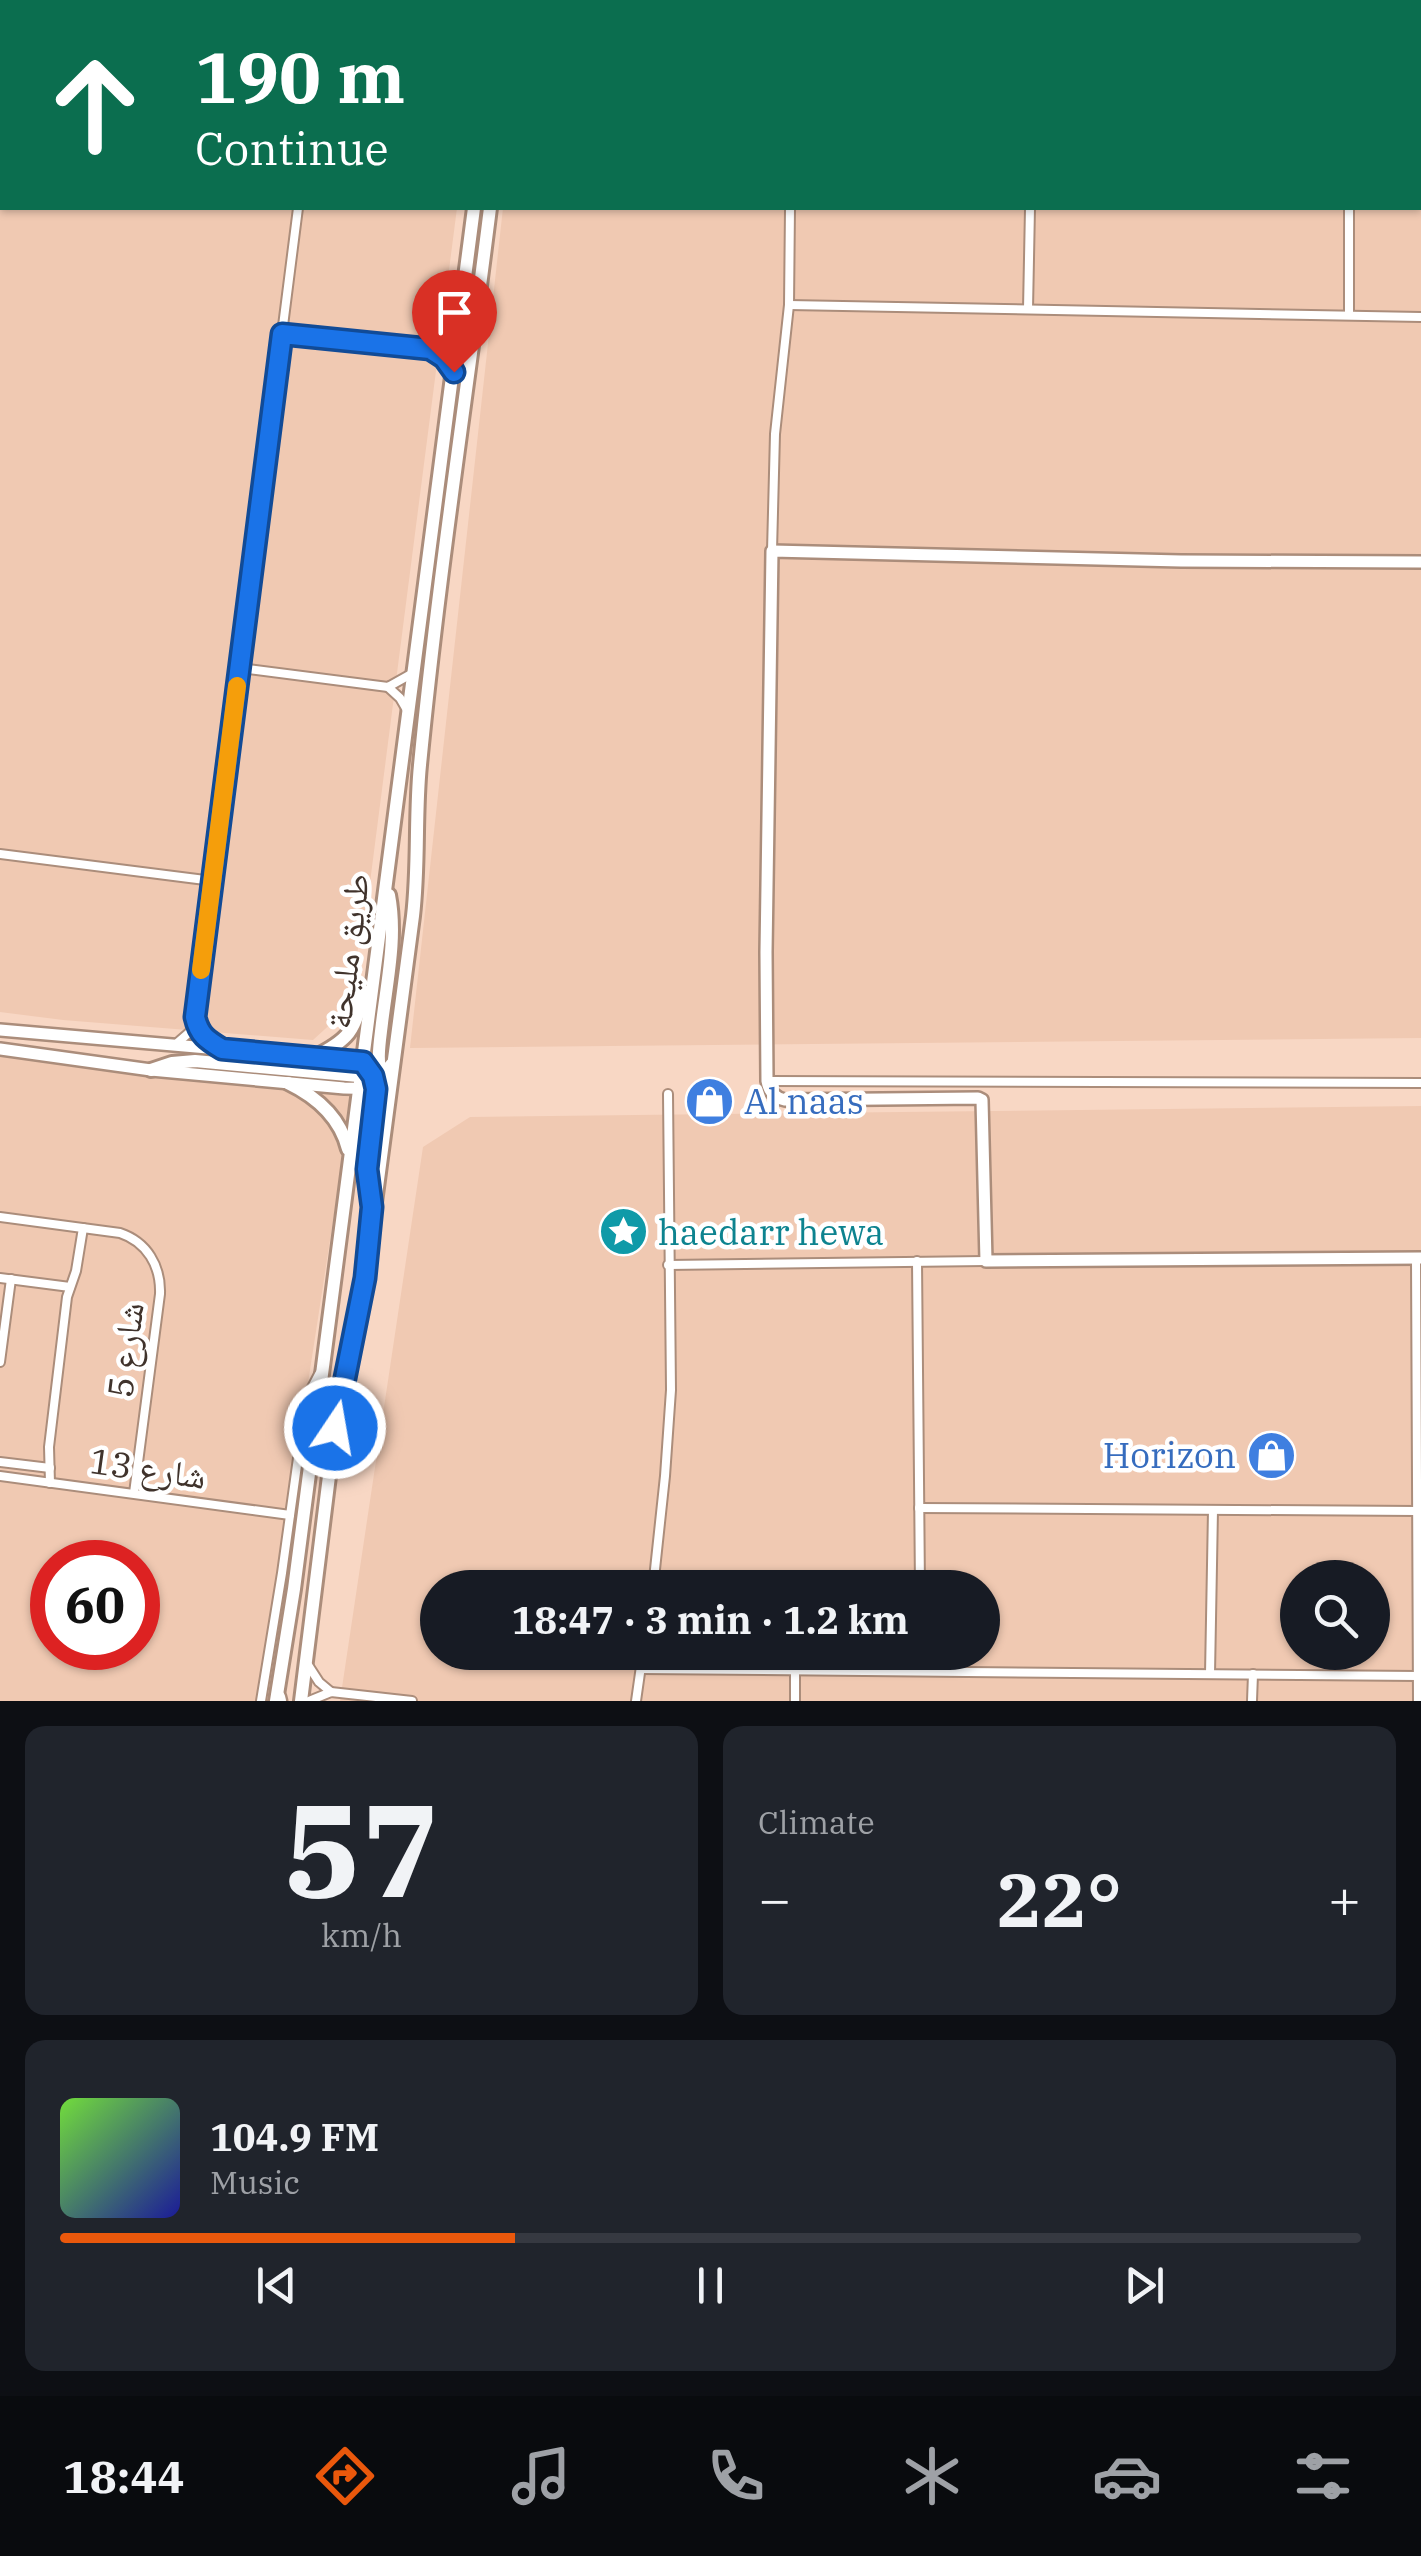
<!DOCTYPE html>
<meta charset="utf-8">
<style>
:root{--surface:#171b24;--page:#20242c;--text:#f1f3f6;--muted:#9ea1a6;--line:#363941;--accent:#ea580c}
body{margin:0;font-family:"IBM Plex Serif","Noto Naskh Arabic",serif;background:var(--page);color:var(--text);height:100vh;display:flex;flex-direction:column;font-size:38px;white-space:nowrap}
*{box-sizing:border-box;margin:0}
p{font-size:32px;color:var(--muted)}
.icon{flex:none;width:55px;height:55px;fill:none;stroke:currentColor;stroke-width:2;stroke-linecap:round;stroke-linejoin:round}
.map{position:relative;height:1701px;overflow:hidden}
.side{display:flex;flex-direction:column;gap:25px;padding:25px;background:#0d0f14;flex:1}
.side>*{flex:none}
.hud{position:absolute;left:0px;top:0px;width:1422px;height:210px;box-shadow:0 2px 8px #0004;background:#0b6e4f;color:#fff;overflow:hidden}
.controls{position:absolute;left:1280px;top:1560px;display:grid;gap:20px}
.controls a{display:grid;place-items:center;width:110px;height:110px;border-radius:50%;background:var(--surface);box-shadow:0 2px 8px #0004;font-size:50px}
.speed{position:absolute;left:30px;top:1540px;display:flex;gap:20px;font-size:50px;font-weight:700;text-align:center}
.speed>*{display:grid;place-content:center;width:130px;height:130px;border-radius:50%;background:var(--surface);box-shadow:0 2px 8px #0004;line-height:1}
.speed .limit{border:15px solid #d22;background:#fff;color:#111}
.pin{position:absolute;display:grid;place-items:center;width:85px;height:85px;color:#fff;margin:-102px -42px;border-radius:50% 50% 50% 0;rotate:-45deg;box-shadow:0 0 10px #0007}
.pin .icon{rotate:45deg}
.me{position:absolute;width:110px;margin:-55px;rotate:12deg;stroke-linejoin:round;filter:drop-shadow(0 0 8px #0008)}
.turn{display:flex;align-items:center;gap:35px;height:210px;padding:0 30px;font-size:45px}
.turn .icon{width:130px;height:130px;stroke-width:2.5}
.turn b{display:block;font-size:70px;line-height:85px}
.big{font-size:75px;font-weight:700;line-height:1.1}
.side .tile{flex:1;display:flex;flex-direction:column;justify-content:center;gap:15px;min-width:0;padding:0 35px;border-radius:20px;background:var(--page)}
.side .dial{align-items:center;gap:0}
.dial b{font-size:130px;line-height:1}
.song{display:flex;align-items:center;gap:30px}
.cover{width:120px;height:120px;border-radius:15px;background:linear-gradient(135deg,hsl(100 70% 55%),hsl(240 70% 35%))}
.played{height:10px;border-radius:5px;background:linear-gradient(90deg,var(--accent) 35%,var(--line) 35%)}
.keys{display:flex;justify-content:space-around;direction:ltr}
.heat{display:flex;justify-content:space-between;align-items:center;font-size:55px;direction:ltr}
.side .tiles{flex:1;display:grid;gap:25px;grid-template-columns:1fr 1fr}
.tile:last-child{grid-column:span 2}
.trip{position:absolute;left:420px;top:1570px;width:580px;height:100px;border-radius:50px;background:var(--surface);box-shadow:0 2px 8px #0004;font-weight:700;line-height:100px;text-align:center}
.tabs{display:flex;height:160px;justify-content:space-around;align-items:center;background:#090b0e;color:var(--muted)}
.tabs .icon{width:70px;height:70px}
.tabs .on{color:var(--accent)}
.tabs b{font-size:45px;color:var(--text)}
.map>svg:first-child{display:block}
.built{fill:#f0c9b2;fill-rule:evenodd}
.lines{fill:none;stroke-linecap:round;stroke-linejoin:round}
.street-casing{stroke:#ab8d7b;stroke-width:12}
.secondary-casing{stroke:#ab8d7b;stroke-width:16}
.primary-casing{stroke:#ab8d7b;stroke-width:18}
.highway-casing{stroke:#ab8d7b;stroke-width:19}
.street{stroke:#fff;stroke-width:8}
.secondary{stroke:#fff;stroke-width:11}
.primary{stroke:#fff;stroke-width:12}
.highway{stroke:#fff;stroke-width:14}
.route-casing{stroke:#114b97;stroke-width:25}
.route{stroke:#1a73e8;stroke-width:18}
.slow{stroke:#f59e0b;stroke-width:18}
.labels{text-anchor:middle;dominant-baseline:central;stroke-width:9;stroke-linejoin:round;paint-order:stroke}
.street-label{font-size:35px;fill:#40332c;stroke:#fff}
.shop-label{font-size:35px;fill:#366cbe;stroke:#fff;text-anchor:start}
.culture-label{font-size:35px;fill:#0d838f;stroke:#fff;text-anchor:start}
</style>
<div class="map">
<svg width="1421" height="1701" viewBox="0 0 1421 1701">
<rect width="100%" height="100%" fill="#f8d7c4"/>
<g class="built">
<polygon points="0,0 485,0 485,2 2,2 2,208 457,208 368,898 346,1010 313,1040 63,1020 0,1012"/>
<polygon points="526,0 1421,0 1421,1038 410,1048 503,208 1420,208 1420,2 525,2"/>
<path d="M 0,1047 L 353,1091 L 259,1701 L 0,1701 ZM 52,1562 L 138,1562 L 138,1648 L 52,1648 Z"/>
<path d="M 1421,1106 L 1421,1701 L 340,1701 L 423,1147 L 470,1117 ZM 1298,1578 L 1372,1578 L 1372,1652 L 1298,1652 ZM 438,1588 L 982,1588 L 982,1652 L 438,1652 Z"/>
</g>
<g class="lines">
<defs>
<g id="street">
<polyline points="794,0 794,2"/>
<polyline points="1348,0 1348,2"/>
<polyline points="324,2 325,0"/>
<polyline points="1033,2 1033,0"/>
<polyline points="1349,208 1349,315"/>
<polyline points="789,305 1421,317"/>
<polyline points="1028,309 1030,208"/>
<polyline points="282,334 430,349 446,345 455,340"/>
<polyline points="430,349 444,358 452,369"/>
<polyline points="772,551 775,434 789,305 790,208"/>
<polyline points="240,668 388,687 413,673"/>
<polyline points="388,687 400,698 407,710"/>
<polyline points="0,854 213,881"/>
<polyline points="196,1021 204,1037 219,1047"/>
<polyline points="176,1044 191,1031 195,1017 298,208"/>
<polyline points="767,1081 1421,1083"/>
<path d="M 0,1217 L 120,1233 C 147,1242 161,1266 160,1294 L 134,1493"/>
<polyline points="1416,1258 1418,1701"/>
<polyline points="917,1261 920,1588"/>
<polyline points="668,1265 986,1261"/>
<polyline points="0,1278 70,1287"/>
<polyline points="0,1362 11,1279"/>
<polyline points="0,1462 50,1468"/>
<polyline points="0,1476 290,1515"/>
<polyline points="50,1483 49,1447 67,1297 76,1271 83,1228"/>
<polyline points="919,1508 1417,1511"/>
<polyline points="653,1588 665,1476 671,1390 668,1094"/>
<polyline points="921,1652 921,1671"/>
<polyline points="308,1665 319,1682 331,1692"/>
<polyline points="641,1669 1418,1676"/>
<polyline points="1210,1674 1213,1510"/>
<polyline points="261,1701 282,1573 303,1422 308,1395 319,1374"/>
<polyline points="309,1701 331,1692 412,1701"/>
<polyline points="636,1701 643,1652"/>
<polyline points="795,1701 795,1670"/>
<polyline points="1252,1701 1253,1674"/>
</g>
<g id="secondary">
<path d="M 1421,562 L 1181,561 L 772,551 L 766,952 L 767,1081 C 769,1092 775,1098 785,1100 L 978,1098 L 982,1100 L 986,1261 L 1421,1258"/>
<polyline points="0,1030 369,1062"/>
<polyline points="0,1049 151,1070 344,1088 389,1089"/>
</g>
<g id="primary">
<polyline points="500,2 500,0"/>
<polyline points="515,2 516,0"/>
<path d="M 312,1058 C 348,1041 357,1030 363,991"/>
<polyline points="151,1070 172,1063 195,1061 369,1077 385,1072 392,1064"/>
<path d="M 382,1078 C 376,1061 380,1041 382,1023 C 387,981 397,937 389,895"/>
<path d="M 288,1083 C 317,1097 340,1117 348,1149"/>
<path d="M 370,1199 C 361,1159 386,1104 371,1071"/>
<polyline points="276,1701 294,1589 474,208"/>
<path d="M 301,1701 L 335,1428 L 365,1278 L 413,916 C 419,865 415,815 420,765 C 438,578 467,393 490,208"/>
</g>
<polyline id="highway" points="278,1697 279,1701"/>
</defs>
<use href="#street" class="street-casing"/>
<use href="#secondary" class="secondary-casing"/>
<use href="#primary" class="primary-casing"/>
<use href="#highway" class="highway-casing"/>
<use href="#street" class="street"/>
<use href="#secondary" class="secondary"/>
<use href="#primary" class="primary"/>
<use href="#highway" class="highway"/>
</g>
<g class="lines">
<defs>
<path id="route" d="M 335,1428 L 365,1278 L 372,1207 L 367,1169 L 376,1089 L 373,1076 L 363,1062 L 222,1049 C 207,1040 199,1035 195,1017 L 282,334 L 430,349 L 444,358 L 454,372"/>
</defs>
<use href="#route" class="route-casing"/>
<use href="#route" class="route"/>
<polyline class="slow" points="201,970 237,686"/>
</g>
<defs>
<symbol id="shop-disc" viewBox="-11 -11 22 22"><circle r="9.5" fill="#3f7fe0" stroke="#fff"/><path d="M-5-2.5h2.3a2.7 3.5 0 0 1 5.4 0H5L5.5 6h-11ZM-1.5-2.5h3a1.5 2.3 0 0 0-3 0Z" fill="#fff"/></symbol>
<symbol id="sight-disc" viewBox="-11 -11 22 22"><circle r="9.5" fill="#0f9aa8" stroke="#fff"/><path d="M0-6L1.8-2.2L6-1.7L2.9 1.2L3.7 5.4L0 3.3L-3.7 5.4L-2.9 1.2L-6-1.7L-1.8-2.2Z" fill="#fff"/></symbol>
</defs>
<g fill-rule="evenodd">
<use href="#shop-disc" x="682" y="1074" width="55" height="55"/>
<use href="#sight-disc" x="596" y="1204" width="55" height="55"/>
<use href="#shop-disc" x="1244" y="1428" width="55" height="55"/>
</g>
<g class="labels">
<g class="street-label">
<text transform="translate(347 951) rotate(-83)">طريق مليحة</text>
<text transform="translate(125 1350) rotate(-83)">شارع 5</text>
<text transform="translate(148 1468) rotate(8)">شارع 13</text>
</g>
<g class="shop-label">
<text x="744" y="1101">Al naas</text>
<text x="1236" y="1455" text-anchor="end">Horizon</text>
</g>
<g class="culture-label">
<text x="658" y="1232">haedarr hewa</text>
</g>
</g>
</svg>
<div class="controls">
<a><svg class="icon" aria-label="search" viewBox="0 0 24 24"><circle cx="10" cy="10" r="6"/><path d="M15 15l6 6"/></svg></a>
</div>
<div class="speed"><div class="limit">60</div></div>
<div class="pin" style="left:454px;top:372px;background:#d93025"><svg class="icon" aria-label="arrive" viewBox="0 0 24 24"><path d="M6 21V4h12l-3 4 3 4H6"/></svg></div>
<svg class="me" style="left:335px;top:1428px" viewBox="-20 -20 40 40"><circle r="17" fill="#1a73e8" stroke="#fff" stroke-width="3"/><path d="M0-11L8 9 0 5-8 9z" fill="#fff"/></svg>
<div class="trip">18:47 · 3 min · 1.2 km</div>
<div class="hud">
<div class="turn"><svg class="icon" aria-label="ahead" viewBox="0 0 24 24"><path d="M12 20V5M6 11l6-6 6 6"/></svg><div><b>190 m</b>Continue</div></div>
</div>
</div>
<section class="side">
<div class="tiles">
<div class="tile dial"><b>57</b><p>km/h</p></div>
<div class="tile"><p>Climate</p>
<div class="heat"><a>−</a><b class="big">22°</b><a>+</a></div>
</div>
<div class="tile">
<div class="song"><i class="cover"></i><div><b>104.9 FM</b><p>Music</p></div></div>
<div class="played"></div>
<div class="keys"><svg class="icon" aria-label="previous" viewBox="0 0 24 24"><path d="M18 5L8 12l10 7zM5 5v14"/></svg><svg class="icon" aria-label="pause" viewBox="0 0 24 24"><path d="M8 5v14M16 5v14"/></svg><svg class="icon" aria-label="next" viewBox="0 0 24 24"><path d="M6 5l10 7-10 7zM19 5v14"/></svg></div>
</div>
</div>
</section>
<nav class="tabs">
<b>18:44</b>
<svg class="icon on" aria-label="directions" viewBox="0 0 24 24"><path d="M12 3l9 9-9 9-9-9zM9 14v-3h6M13 9l2 2-2 2"/></svg>
<svg class="icon" aria-label="music" viewBox="0 0 24 24"><path d="M9 18V5l10-2v13"/><circle cx="6" cy="18" r="3"/><circle cx="16" cy="16" r="3"/></svg>
<svg class="icon" aria-label="phone" viewBox="0 0 24 24"><path d="M5 4h4l2 5-3 2q2 4 5 5l2-3 5 2v4C11 20 4 13 5 4z"/></svg>
<svg class="icon" aria-label="climate" viewBox="0 0 24 24"><path d="M12 3v18M4 7l16 10M4 17L20 7"/></svg>
<svg class="icon" aria-label="car" viewBox="0 0 24 24"><path d="M5 17H2v-5l4-1 3-4h7l3 4 3 1v5h-3M9 17h6M6 11h13"/><circle cx="7" cy="17" r="2"/><circle cx="17" cy="17" r="2"/></svg>
<svg class="icon" aria-label="filters" viewBox="0 0 24 24"><path d="M4 7h16M4 17h16"/><circle cx="9" cy="7" r="2"/><circle cx="15" cy="17" r="2"/></svg>
</nav>
